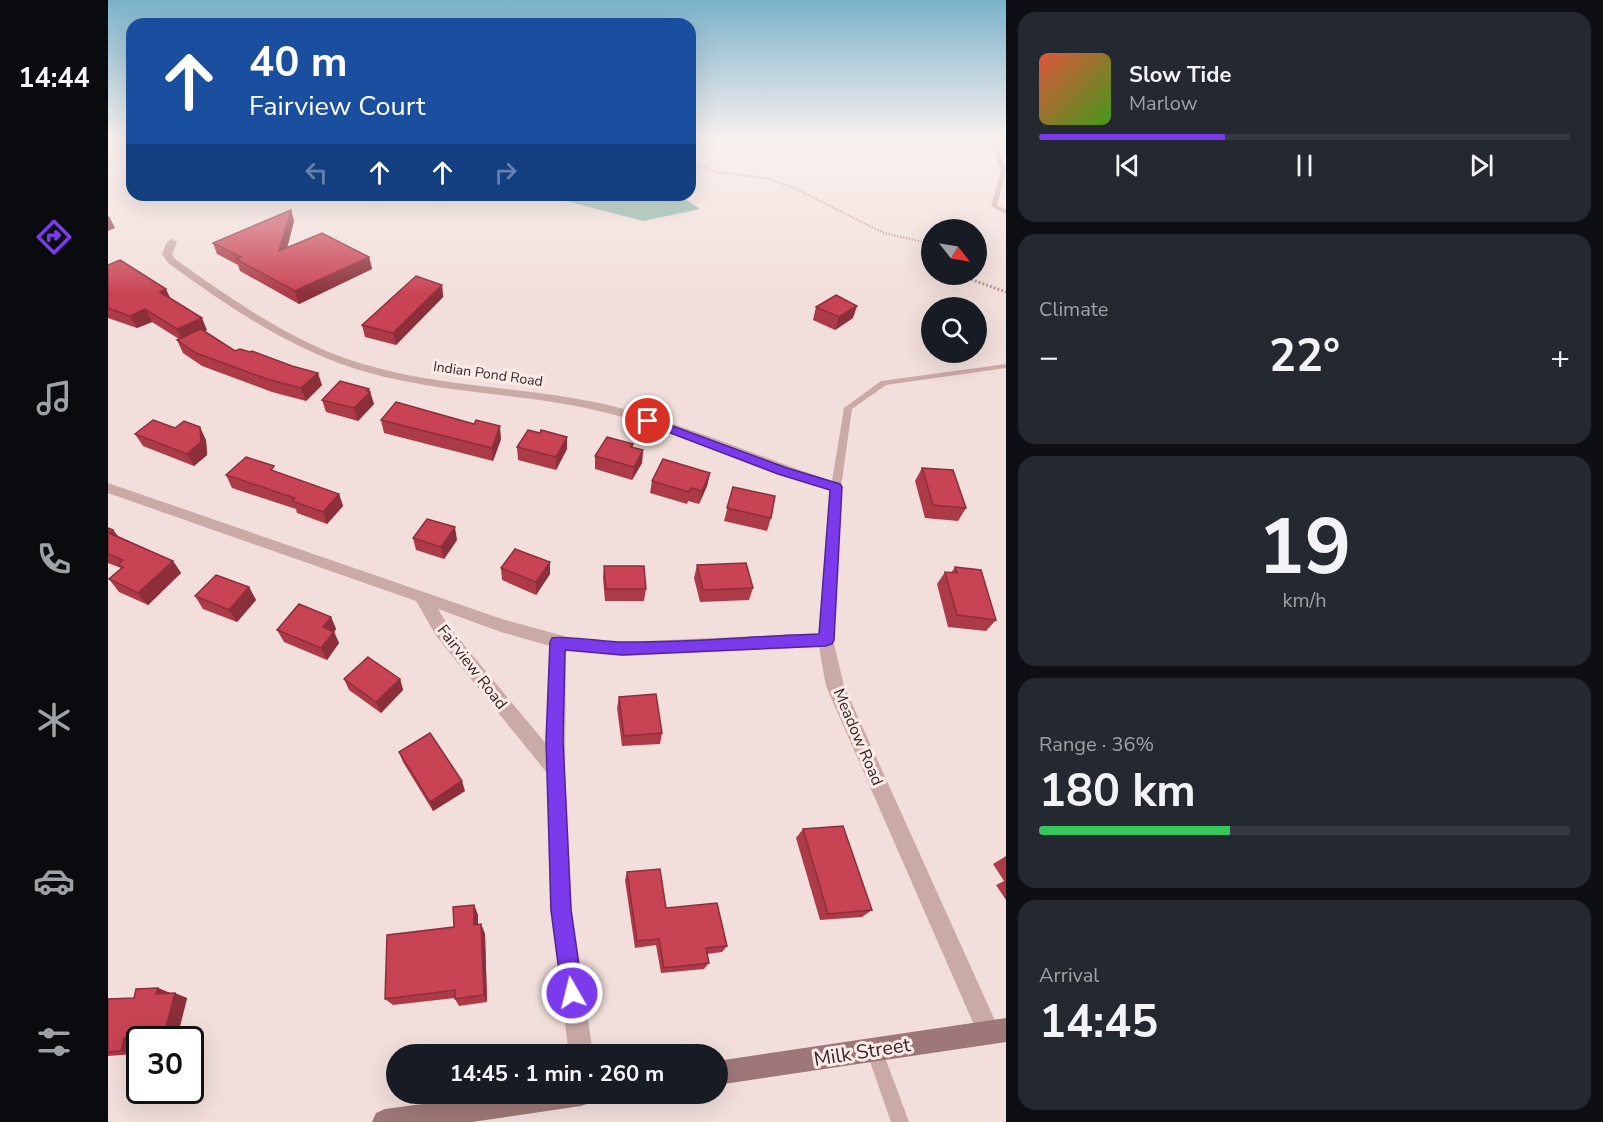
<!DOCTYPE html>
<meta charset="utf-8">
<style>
:root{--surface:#171b24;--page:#242831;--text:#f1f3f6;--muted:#9ea1a6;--line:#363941;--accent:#7c3aed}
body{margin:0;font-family:"Nunito Sans",sans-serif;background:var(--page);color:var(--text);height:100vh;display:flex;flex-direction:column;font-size:22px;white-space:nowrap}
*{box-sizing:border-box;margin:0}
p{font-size:20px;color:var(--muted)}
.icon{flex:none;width:33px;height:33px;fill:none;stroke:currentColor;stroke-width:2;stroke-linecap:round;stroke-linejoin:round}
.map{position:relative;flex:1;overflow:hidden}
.side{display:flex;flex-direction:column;gap:12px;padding:12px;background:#0d0f14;width:597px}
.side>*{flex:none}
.hud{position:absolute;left:18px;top:18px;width:570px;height:183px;border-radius:18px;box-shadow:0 6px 24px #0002;background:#1a4fa0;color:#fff;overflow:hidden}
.needle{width:39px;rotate:121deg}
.controls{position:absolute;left:813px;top:219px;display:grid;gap:12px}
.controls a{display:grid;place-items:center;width:66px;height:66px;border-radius:50%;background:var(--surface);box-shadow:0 6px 24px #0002;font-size:30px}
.speed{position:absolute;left:18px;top:1026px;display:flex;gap:12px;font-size:30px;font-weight:700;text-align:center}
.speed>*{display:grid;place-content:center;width:78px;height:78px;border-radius:50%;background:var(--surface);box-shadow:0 6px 24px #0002;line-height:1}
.speed .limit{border:3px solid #111;border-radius:9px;background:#fff;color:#111}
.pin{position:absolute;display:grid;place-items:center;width:51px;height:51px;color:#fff;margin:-26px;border:3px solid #fff;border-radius:50%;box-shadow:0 2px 6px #0007}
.me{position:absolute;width:66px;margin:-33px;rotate:352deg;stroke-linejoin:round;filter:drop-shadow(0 0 4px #0008)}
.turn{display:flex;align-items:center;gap:21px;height:126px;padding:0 24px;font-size:27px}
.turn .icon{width:78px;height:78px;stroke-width:2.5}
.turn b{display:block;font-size:42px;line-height:51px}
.lanes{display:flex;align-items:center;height:57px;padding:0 24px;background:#0003;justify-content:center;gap:30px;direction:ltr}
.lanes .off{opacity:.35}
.big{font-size:45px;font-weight:700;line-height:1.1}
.side .card{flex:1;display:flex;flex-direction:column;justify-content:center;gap:9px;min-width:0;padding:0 21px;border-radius:18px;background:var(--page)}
.side .dial{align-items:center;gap:0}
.dial b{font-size:78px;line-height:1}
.song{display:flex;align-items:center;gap:18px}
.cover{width:72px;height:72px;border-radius:9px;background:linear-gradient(135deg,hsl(10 70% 55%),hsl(100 70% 35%))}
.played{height:6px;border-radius:3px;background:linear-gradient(90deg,var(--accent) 35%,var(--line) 35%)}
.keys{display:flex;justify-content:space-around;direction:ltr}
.heat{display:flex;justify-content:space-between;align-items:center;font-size:33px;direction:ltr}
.charge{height:9px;border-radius:4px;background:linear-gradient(90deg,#34c759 36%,var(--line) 0)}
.trip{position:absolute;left:278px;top:1044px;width:342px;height:60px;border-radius:30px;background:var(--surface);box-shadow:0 6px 24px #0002;font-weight:700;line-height:60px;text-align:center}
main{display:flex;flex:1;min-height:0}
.tab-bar{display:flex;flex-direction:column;width:108px;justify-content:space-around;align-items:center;background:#090b0e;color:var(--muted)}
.tab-bar .icon{width:42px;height:42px}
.tab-bar .active{color:var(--accent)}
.tab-bar b{font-size:27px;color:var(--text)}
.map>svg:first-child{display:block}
.water{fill:#79b09e}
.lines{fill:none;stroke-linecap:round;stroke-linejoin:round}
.path-far1{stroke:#b69391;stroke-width:2;stroke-dasharray:1.5 1.5;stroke-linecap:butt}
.path{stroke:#b69391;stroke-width:3;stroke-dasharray:2 2;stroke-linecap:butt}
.lane{fill:#caaaa7;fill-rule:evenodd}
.street{fill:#caaaa7;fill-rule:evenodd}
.secondary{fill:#9e7878;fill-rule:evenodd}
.wall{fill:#ac3a47}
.shaded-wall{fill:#8c2f3a}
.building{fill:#c84353;stroke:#8c2f3a;stroke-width:1.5}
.route{fill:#7c3aed;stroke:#51269a;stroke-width:1.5}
.labels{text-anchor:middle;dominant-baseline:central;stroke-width:6;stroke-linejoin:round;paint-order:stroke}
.far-street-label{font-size:14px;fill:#372728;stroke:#faebe7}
.street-label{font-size:16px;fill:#372728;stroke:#faebe7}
.near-street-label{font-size:20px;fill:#372728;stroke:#faebe7}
</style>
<main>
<nav class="tab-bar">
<b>14:44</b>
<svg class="icon active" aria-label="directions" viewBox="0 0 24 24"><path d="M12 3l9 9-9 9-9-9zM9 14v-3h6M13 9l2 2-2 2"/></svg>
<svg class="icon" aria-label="music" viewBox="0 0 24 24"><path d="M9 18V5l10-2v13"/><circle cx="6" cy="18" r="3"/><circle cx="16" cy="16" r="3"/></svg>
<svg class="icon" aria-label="phone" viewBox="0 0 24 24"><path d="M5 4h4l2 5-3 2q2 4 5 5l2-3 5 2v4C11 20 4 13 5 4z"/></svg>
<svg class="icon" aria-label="climate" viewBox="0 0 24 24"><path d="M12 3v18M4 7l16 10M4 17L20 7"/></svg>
<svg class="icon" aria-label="car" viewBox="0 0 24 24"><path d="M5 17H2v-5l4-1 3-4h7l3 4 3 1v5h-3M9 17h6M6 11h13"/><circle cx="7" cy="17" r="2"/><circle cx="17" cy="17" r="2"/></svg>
<svg class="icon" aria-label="filters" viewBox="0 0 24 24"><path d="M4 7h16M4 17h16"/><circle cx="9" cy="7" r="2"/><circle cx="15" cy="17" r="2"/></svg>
</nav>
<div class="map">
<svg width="898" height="1122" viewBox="0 0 898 1122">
<rect width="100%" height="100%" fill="#f2dfdb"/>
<polygon class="water" points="414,195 571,195 592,209 535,221 439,196"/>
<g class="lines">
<polyline class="path-far1" points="582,162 608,172 657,178 684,187 776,233 824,244"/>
<polyline class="path" points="848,274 898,292"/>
<g class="lane">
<polygon points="881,138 887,138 898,170 889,205 898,210 898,214 883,206 893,172"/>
<polygon points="898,364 898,368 778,385 744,409 733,487 724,640 722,643 718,645 714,643 712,640 723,487 736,408 773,381"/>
<polygon points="766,1042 772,1044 801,1122 783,1122 758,1050 760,1044"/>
</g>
<g class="street">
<path d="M 64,239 L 69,242 L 64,254 L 67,259 C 129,303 192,348 266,367 C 342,388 423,387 500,405 C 579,424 655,459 733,484 L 735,487 L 733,490 L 723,490 C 647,466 573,430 495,412 C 417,393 335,394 258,372 C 184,351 121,307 60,263 L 54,254 L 59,242 Z"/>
<path d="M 0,483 L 394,619 L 467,639 L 514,642 L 718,633 L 724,635 L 736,686 L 889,1025 L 893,1033 L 889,1041 L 881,1045 L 873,1041 L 718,686 L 711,647 L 514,656 L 458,650 L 457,770 L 464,910 L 485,1054 L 461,1054 L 442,910 L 439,773 L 329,637 L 308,601 L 0,493 ZM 330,609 L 393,632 L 442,646 L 439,745 L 341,627 Z"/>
</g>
<g class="secondary">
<polygon points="898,1018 898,1042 609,1085 609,1061"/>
<polygon points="389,1094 485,1094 482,1103 473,1106 364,1122 264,1122 268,1113 277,1109"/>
</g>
</g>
<g class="wall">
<polygon points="183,210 186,221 179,248 261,257 264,269 191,304 132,271 130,265 109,254 105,243"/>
<polygon points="0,265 62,298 99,330 96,331 127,351 214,385 198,401 164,392 94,366 75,353 69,340 71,339 44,322 29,328 0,318"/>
<polygon points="334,285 335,297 288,345 257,337 254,325"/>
<polygon points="708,307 745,318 727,330 705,320"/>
<polygon points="261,391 262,392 266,404 250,421 218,412 214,400"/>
<polygon points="273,420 393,439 385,461 276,433"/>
<polygon points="432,433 459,437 459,449 448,470 410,460 409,447"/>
<polygon points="27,434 98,440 99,455 86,466 35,446"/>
<polygon points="525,444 525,447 535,450 534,463 524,480 487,469 487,456"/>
<polygon points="814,468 858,508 850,521 817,518 807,481"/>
<polygon points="169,472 231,494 235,506 219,524 189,513 188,509 124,488 118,475"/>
<polygon points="602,473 599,486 591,504 580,501 579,504 542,493 544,481"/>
<polygon points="625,487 663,518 659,531 616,521"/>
<polygon points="0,528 5,530 10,536 65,561 73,573 40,605 11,592 1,579 13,568 0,563"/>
<polygon points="305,538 349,540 336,559 308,550"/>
<polygon points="589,565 645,588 641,600 592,602 586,578"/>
<polygon points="496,566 538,589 536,601 497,601 495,578"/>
<polygon points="847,567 888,620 878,631 840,627 829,584 837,572 843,573"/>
<polygon points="393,568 442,574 428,595 394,580"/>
<polygon points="141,587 148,600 129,622 95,609 87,596"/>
<polygon points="223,617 228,629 226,632 231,643 219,660 176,642 169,630"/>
<polygon points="236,679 292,679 295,690 273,713 241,690"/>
<polygon points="511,697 554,733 552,744 514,746 509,708"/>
<polygon points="291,752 357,791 325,811 295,762"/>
<polygon points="695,829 764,910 754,917 712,920 688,838"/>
<polygon points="898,856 898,900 888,885 896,881 885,864"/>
<polygon points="519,872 558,908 619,946 614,952 599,954 601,963 596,969 553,973 548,945 527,948 517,880"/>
<polygon points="366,905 370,915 370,925 373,924 377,934 379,1002 351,1006 347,999 347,998 285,1005 277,999"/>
<polygon points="50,988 62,993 79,998 69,1038 32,1040 27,1054 0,1056 0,999 26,998"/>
</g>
<g class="shaded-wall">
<polygon points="183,210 186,221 175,263 171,251"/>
<polygon points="1,216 7,228 0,231 0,217"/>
<polygon points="261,257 264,269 191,304 187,291"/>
<polygon points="334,285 335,297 288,345 285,333"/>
<polygon points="58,289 64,302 52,292"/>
<polygon points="749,306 745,318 727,330 731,317"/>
<polygon points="37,309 44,322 29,328 22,316"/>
<polygon points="94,318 99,330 75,342 69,329"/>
<polygon points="210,373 214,385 198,401 193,388"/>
<polygon points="261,389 266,404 250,421 246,408"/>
<polygon points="392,426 393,439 385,461 384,448"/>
<polygon points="92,427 98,440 99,455 86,466 79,454"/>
<polygon points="459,437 459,449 448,470 448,457"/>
<polygon points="535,450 534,463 524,480 526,467"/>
<polygon points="602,473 599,486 591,504 594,491"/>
<polygon points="231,494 235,506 219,524 215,512"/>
<polygon points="347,527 349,540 336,559 333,547"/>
<polygon points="5,530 14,542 1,533"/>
<polygon points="65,561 73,573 40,605 30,593"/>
<polygon points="442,562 442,574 428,595 428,582"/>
<polygon points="141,587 148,600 129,622 121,610"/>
<polygon points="223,617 228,629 226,632 231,643 219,660 213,648 215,627"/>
<polygon points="292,679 295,690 273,713 268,702"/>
<polygon points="354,781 357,791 325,811 322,802"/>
<polygon points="366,905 370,915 370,935 366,925"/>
<polygon points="373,924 377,934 379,1002 376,995"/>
<polygon points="50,988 62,993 61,999 48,994"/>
<polygon points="67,993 79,998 69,1038 56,1035"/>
<polygon points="16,1038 31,1041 27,1054 13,1051"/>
</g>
<g class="building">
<polygon points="183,210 171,251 214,233 261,257 187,291 128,259 133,257 105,243"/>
<polygon points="12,260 58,289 52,292 94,318 69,329 37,309 22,316 0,308 0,265"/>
<polygon points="308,276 334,285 285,333 254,325"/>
<polygon points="728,295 749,306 731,317 708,307"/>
<polygon points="93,329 127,351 132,349 142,352 144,351 184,366 210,373 193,388 159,379 88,353 69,340"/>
<polygon points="232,381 261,389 259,391 262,392 246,408 214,400"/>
<polygon points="288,402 366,424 368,420 392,426 384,448 273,420"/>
<polygon points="45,420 67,428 76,421 92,427 93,442 79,454 27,434"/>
<polygon points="420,430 432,433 433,430 459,437 448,457 409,447"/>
<polygon points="499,437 525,444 523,447 535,450 526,467 487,456"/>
<polygon points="138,457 166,466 163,470 231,494 215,512 184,501 187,498 118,475"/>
<polygon points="555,459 602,473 594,491 583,488 581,492 544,481"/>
<polygon points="814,468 845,470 858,508 825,505"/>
<polygon points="625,487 667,496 663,518 619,508"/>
<polygon points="319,519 347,527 333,547 305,538"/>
<polygon points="0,528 5,530 1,533 65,561 30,593 1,579 15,567 10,565 15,560 0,554"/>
<polygon points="407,549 442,562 428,582 393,568"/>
<polygon points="638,563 645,588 595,590 589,565"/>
<polygon points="496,566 536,566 538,589 498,589"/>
<polygon points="847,567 873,570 888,620 849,615 837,572 849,573"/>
<polygon points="108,575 141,587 121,610 87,596"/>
<polygon points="191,604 223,617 215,627 226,632 213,648 169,630"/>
<polygon points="260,657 292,679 268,702 236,679"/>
<polygon points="548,694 554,733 516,736 511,697"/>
<polygon points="322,733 354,781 322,802 291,752"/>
<polygon points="735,826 764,910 720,914 695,829"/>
<polygon points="552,869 558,908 609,903 619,946 598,948 601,963 556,968 551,939 529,941 519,872"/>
<polygon points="366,905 366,925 373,924 376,995 347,999 347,990 277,999 279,935 346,927 345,907"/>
<polygon points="50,988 48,994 67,993 56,1035 16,1038 13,1051 0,1052 0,999 26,998 28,989"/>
</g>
<linearGradient id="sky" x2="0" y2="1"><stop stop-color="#7bb2ca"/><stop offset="0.47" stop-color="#f9f1ef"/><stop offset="1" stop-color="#f9f1ef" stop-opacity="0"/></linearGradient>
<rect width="898" height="295" fill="url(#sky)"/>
<path class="route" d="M 540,417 L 679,468 L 732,484 L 734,487 L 726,640 L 724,644 L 718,646 L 514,655 L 457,650 L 455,740 L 463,910 L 475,993 L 472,1000 L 464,1003 L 457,1000 L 454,993 L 443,910 L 438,740 L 442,642 L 444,638 C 452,635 500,642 513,642 C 579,643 646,636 711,634 L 722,490 L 670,474 L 536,423 L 536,418 Z"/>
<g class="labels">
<g class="far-street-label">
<text transform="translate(380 374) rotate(8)">Indian Pond Road</text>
</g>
<g class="street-label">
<text transform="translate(364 667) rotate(52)">Fairview Road</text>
<text transform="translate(750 737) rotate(67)">Meadow Road</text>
</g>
<g class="near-street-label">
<text transform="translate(754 1052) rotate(-9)">Milk Street</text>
</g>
</g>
</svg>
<div class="controls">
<a><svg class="needle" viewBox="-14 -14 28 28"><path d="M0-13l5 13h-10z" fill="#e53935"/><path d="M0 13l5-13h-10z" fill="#9ea1a6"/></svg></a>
<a><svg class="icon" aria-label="search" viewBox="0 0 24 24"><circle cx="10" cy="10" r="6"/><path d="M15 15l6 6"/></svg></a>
</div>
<div class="speed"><div class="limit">30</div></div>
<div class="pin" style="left:540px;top:421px;background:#d93025"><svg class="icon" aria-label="arrive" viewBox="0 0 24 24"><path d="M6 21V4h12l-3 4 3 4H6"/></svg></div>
<svg class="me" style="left:464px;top:993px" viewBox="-20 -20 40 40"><circle r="17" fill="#7c3aed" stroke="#fff" stroke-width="3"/><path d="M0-11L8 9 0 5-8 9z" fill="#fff"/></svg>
<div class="trip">14:45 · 1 min · 260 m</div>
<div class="hud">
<div class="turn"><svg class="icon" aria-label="ahead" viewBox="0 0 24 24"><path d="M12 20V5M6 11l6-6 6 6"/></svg><div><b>40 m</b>Fairview Court</div></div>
<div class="lanes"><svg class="icon off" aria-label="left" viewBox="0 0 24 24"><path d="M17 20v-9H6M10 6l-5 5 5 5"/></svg><svg class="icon" aria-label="ahead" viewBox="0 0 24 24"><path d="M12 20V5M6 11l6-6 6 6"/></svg><svg class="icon" aria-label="ahead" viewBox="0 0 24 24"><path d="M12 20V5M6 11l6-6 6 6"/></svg><svg class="icon off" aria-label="right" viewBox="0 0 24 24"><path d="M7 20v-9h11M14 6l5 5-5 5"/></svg></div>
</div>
</div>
<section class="side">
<div class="card">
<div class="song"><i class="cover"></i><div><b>Slow Tide</b><p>Marlow</p></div></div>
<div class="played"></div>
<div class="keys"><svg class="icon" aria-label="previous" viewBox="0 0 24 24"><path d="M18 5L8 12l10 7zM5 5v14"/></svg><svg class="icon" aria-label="pause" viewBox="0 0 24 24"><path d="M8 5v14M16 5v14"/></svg><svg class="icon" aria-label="next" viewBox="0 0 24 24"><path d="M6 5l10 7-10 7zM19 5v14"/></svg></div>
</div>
<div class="card"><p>Climate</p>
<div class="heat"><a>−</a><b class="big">22°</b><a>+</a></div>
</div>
<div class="card dial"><b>19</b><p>km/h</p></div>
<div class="card"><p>Range · 36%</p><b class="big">180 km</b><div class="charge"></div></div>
<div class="card"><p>Arrival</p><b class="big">14:45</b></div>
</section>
</main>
